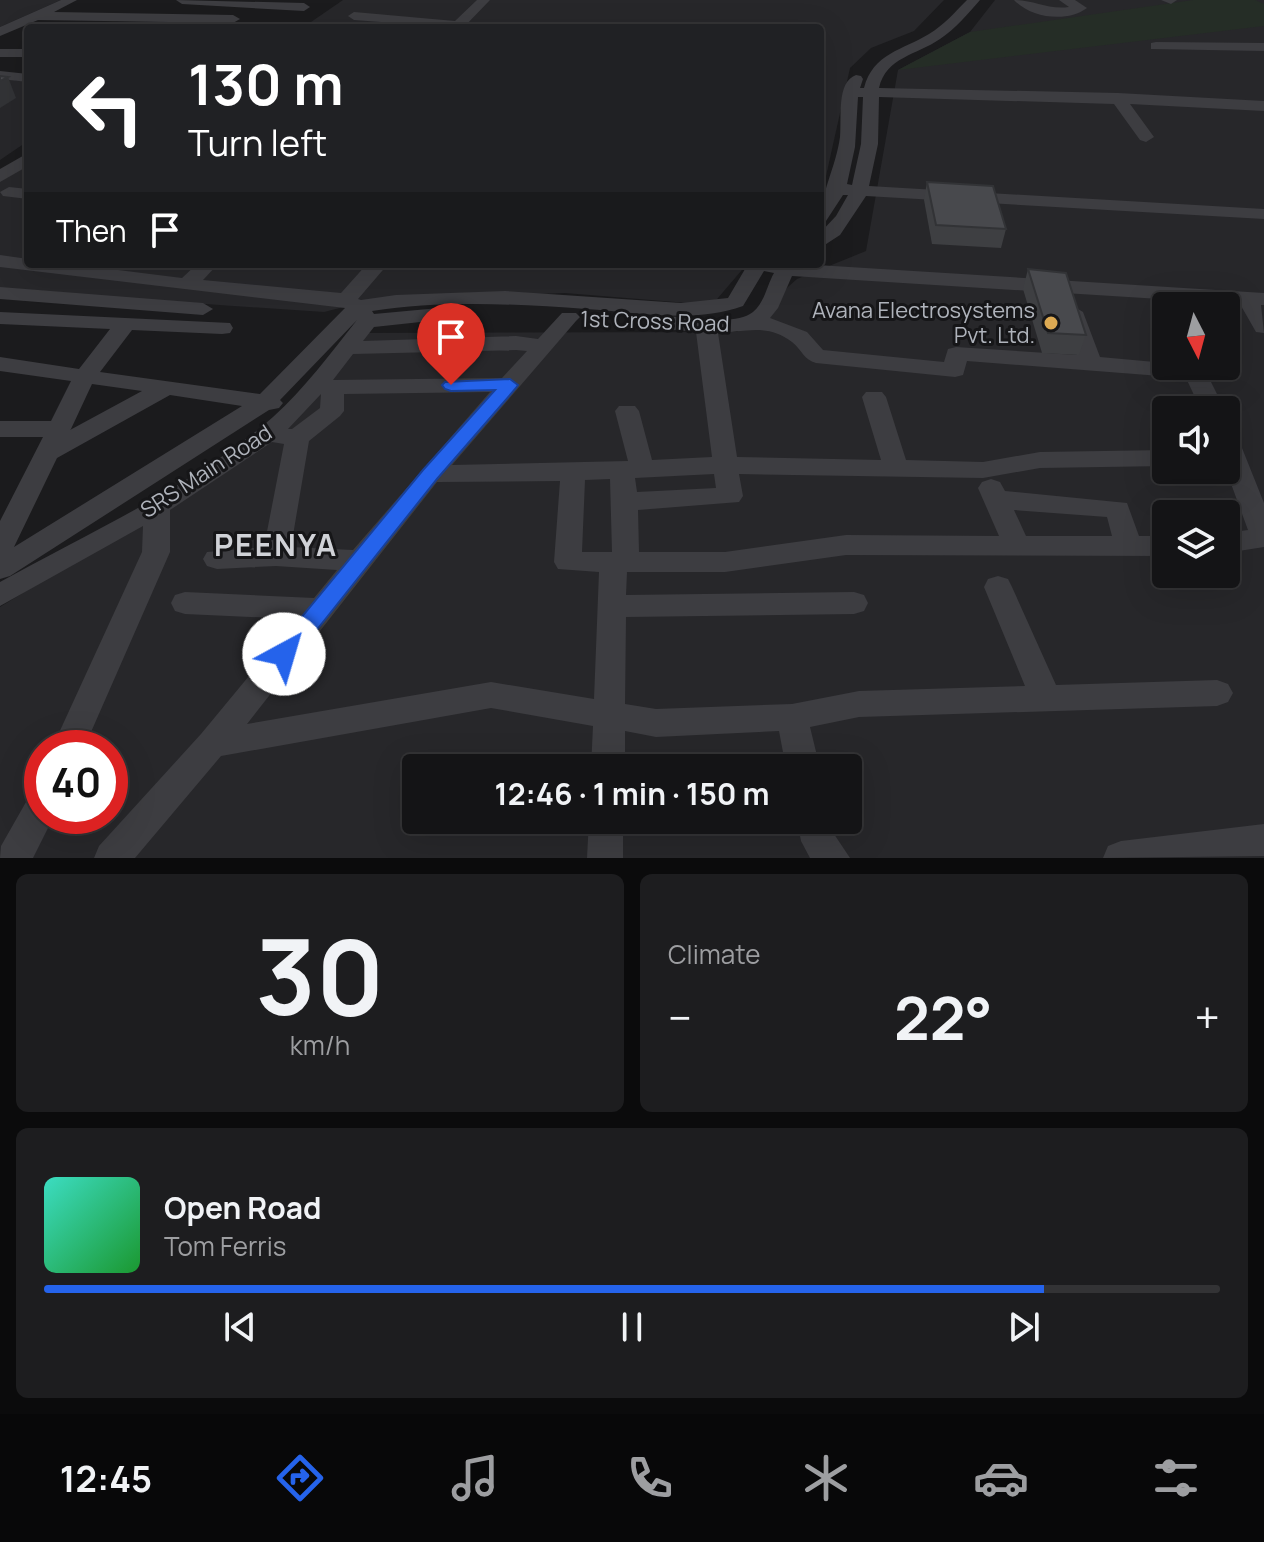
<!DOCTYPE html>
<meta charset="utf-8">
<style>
:root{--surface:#141416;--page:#1d1d1f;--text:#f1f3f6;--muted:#9d9ea1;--line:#333335;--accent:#2563eb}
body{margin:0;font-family:Manrope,sans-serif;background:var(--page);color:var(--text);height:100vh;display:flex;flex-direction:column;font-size:30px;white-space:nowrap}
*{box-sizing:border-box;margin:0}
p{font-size:26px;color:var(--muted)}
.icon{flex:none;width:44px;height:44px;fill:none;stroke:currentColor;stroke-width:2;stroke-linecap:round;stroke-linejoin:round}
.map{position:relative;height:858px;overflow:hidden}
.side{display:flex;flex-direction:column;gap:16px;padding:16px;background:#0b0b0c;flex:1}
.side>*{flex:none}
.banner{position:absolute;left:24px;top:24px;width:800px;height:244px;border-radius:8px;box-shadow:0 8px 32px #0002,0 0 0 2px var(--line);background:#202124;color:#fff;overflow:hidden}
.needle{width:52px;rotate:174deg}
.tools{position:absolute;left:1152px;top:292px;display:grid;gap:16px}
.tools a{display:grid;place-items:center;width:88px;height:88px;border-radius:8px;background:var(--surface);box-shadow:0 8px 32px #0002,0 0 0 2px var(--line);font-size:40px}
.speed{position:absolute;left:24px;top:730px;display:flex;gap:16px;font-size:40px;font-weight:700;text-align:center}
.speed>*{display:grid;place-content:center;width:104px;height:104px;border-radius:50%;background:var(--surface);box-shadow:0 8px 32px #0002,0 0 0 2px var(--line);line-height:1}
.speed .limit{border:12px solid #d22;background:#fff;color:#111}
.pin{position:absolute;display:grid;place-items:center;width:68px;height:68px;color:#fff;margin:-82px -34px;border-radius:50% 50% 50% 0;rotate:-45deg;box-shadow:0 0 8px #0007}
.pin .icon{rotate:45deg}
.me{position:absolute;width:88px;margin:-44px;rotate:39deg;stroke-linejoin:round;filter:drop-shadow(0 0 6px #0008)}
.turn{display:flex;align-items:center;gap:28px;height:168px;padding:0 32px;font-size:36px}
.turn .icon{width:104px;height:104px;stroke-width:2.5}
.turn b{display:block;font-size:56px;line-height:68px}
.then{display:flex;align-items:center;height:76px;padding:0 32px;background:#0003;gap:16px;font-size:30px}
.big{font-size:60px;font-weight:700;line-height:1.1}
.side .tile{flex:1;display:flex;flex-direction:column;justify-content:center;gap:12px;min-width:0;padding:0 28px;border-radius:12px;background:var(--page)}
.side .dial{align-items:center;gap:0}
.dial b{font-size:104px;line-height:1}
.song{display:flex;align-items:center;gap:24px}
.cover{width:96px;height:96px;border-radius:12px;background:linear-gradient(135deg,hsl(170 70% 55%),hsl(130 70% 35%))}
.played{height:8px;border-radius:4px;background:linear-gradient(90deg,var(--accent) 85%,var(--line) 85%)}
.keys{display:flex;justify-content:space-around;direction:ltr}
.heat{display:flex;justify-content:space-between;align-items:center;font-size:44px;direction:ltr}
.side .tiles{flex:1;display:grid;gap:16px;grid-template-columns:1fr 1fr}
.tile:last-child{grid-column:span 2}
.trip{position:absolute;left:402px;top:754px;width:460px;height:80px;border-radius:8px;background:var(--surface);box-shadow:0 8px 32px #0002,0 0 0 2px var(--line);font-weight:700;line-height:80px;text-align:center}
.tab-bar{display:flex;height:128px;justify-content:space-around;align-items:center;background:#080809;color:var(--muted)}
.tab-bar .icon{width:56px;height:56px}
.tab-bar .on{color:var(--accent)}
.tab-bar b{font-size:36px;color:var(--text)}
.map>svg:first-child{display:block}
.built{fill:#27272a;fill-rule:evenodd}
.green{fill:#252d26}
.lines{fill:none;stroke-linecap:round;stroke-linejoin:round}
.minor{fill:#3d3d41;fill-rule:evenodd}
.wall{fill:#3e3f42}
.shaded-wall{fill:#323336}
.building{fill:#48494d;stroke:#323336;stroke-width:2}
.route{fill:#2563eb;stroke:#184099;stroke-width:2}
.poi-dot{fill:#ddaa53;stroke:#161618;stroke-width:3}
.labels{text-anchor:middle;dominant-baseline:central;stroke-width:6;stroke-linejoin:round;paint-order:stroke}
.poi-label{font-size:22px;fill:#afb3bb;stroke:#161618;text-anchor:end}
.street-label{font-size:22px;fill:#afb3bb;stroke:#161618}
.district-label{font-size:30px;font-weight:bold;letter-spacing:2px;fill:#d0d2d7;stroke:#161618}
</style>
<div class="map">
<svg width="1264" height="858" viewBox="0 0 1264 858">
<rect width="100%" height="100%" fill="#1b1b1d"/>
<g class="built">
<polygon points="0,0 61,0 0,27"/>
<polygon points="343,0 944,0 914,31 871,48 850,68 820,203 820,28 262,28 268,24 311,22"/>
<path d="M 995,0 L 1264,0 L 1264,858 L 0,858 L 0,607 L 266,444 L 352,333 L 737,332 L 797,279 L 866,251 L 898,70 L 970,32 ZM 1166,306 L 1226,306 L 1226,366 L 1166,366 ZM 1166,410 L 1226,410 L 1226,470 L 1166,470 ZM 1166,514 L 1226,514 L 1226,574 L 1166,574 ZM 42,748 L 110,748 L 110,816 L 42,816 ZM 416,768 L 848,768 L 848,820 L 416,820 Z"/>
<polygon points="0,78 28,82 28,141 0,160"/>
<polygon points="28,162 28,264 747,264 712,305 565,293 371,300 324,312 0,290 0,181"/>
</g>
<polygon class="green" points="1193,0 1255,0 1264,4 1264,26 898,70 970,32"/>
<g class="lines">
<g class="minor">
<polygon points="61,0 77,0 54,12 233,15 240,19 233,23 38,20 0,36 0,27"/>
<polygon points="176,0 304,3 310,7 304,11 182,4"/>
<polygon points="477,0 490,0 463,28 354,20 348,16 354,12 455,21"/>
<path d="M 967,0 L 980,0 C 968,14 955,29 940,39 C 917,55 886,57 879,88 L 1118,93 L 1264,101 L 1264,111 L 1130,104 L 1154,137 L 1146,142 L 1140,140 L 1114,104 L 879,97 L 878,144 L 869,186 L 1264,209 L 1264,219 L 866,196 L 840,235 L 820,248 L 820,233 L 836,216 L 848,195 L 843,195 L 826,221 L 820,223 C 820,194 836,167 840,137 C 842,118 836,82 856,75 L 861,76 L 863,79 L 860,88 L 864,88 C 873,53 903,50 929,34 C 944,25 955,12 967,0 ZM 858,97 L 863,97 L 861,144 L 852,185 L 847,184 L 855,147 Z"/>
<path d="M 1014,0 C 1034,0 1048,10 1069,7 L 1059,0 L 1075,0 L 1087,8 C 1067,23 1031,18 1014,0 Z"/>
<polygon points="1161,0 1177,0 1171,4"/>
<polygon points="1156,42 1264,43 1264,51 1151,49 1151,43"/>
<rect x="0" y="49" width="28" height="8"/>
<polygon points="0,71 28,74 28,82 0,79"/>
<polygon points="28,153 28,166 0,182 0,169"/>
<polygon points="9,187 28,189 28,199 3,196 0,192"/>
<path d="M 0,255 L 28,259 L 28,264 L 70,264 L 182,278 L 197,264 L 218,264 L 203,280 L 341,293 L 367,264 L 388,264 L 358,299 L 361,300 L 396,295 L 505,291 L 681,303 L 728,298 L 748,264 L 801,264 L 1264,293 L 1264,305 L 1261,305 L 1264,333 L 1256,332 L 1240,304 L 792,276 L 778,308 L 770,318 L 807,332 L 823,350 L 944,362 L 948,349 L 956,347 L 1077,355 L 1063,312 L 1073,306 L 1083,312 L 1100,357 L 1166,363 L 1166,366 L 1203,366 L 1225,410 L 1201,410 L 1186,378 L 967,361 L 963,375 L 955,377 L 816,363 C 804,360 802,350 792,342 C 767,323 745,332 718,333 L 737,457 L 881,460 L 862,397 L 866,392 L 882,392 L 886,397 L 906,460 L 983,462 L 1040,452 L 1166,450 L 1166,466 L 1040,468 L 983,478 L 739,474 L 743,496 L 739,502 L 638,510 L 639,552 L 725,552 L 846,535 L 999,536 L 978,488 L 982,482 L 991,479 L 1000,482 L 1005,491 L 1127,503 L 1139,536 L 1166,536 L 1166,556 L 846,555 L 725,572 L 627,572 L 626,595 L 854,592 L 864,595 L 868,603 L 864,611 L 854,614 L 626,617 L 625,704 L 656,709 L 792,704 L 859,691 L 1025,686 L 984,587 L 988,579 L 998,576 L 1008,579 L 1012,587 L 1056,685 L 1217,680 L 1228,684 L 1233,693 L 1228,702 L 1217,706 L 859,717 L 810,727 L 820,768 L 786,768 L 779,731 L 656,737 L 625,731 L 625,768 L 591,768 L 593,726 L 491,708 L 221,756 L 135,858 L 94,858 L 99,846 L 201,734 L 296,619 L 185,614 L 175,611 L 171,603 L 175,595 L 185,592 L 314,598 L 337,570 L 276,566 L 217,569 L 207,566 L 203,559 L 207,552 L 264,547 L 284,444 L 272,442 L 170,510 L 170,552 L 84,748 L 52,748 L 142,552 L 143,526 L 0,606 L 0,582 C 87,534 200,482 273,417 C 305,388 330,354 357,320 L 280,400 L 283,403 L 279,408 L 269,410 L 10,576 L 0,579 L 0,521 L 43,437 L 0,437 L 0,421 L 51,421 L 71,381 L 0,371 L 0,357 L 79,369 L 110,329 L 0,324 L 0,312 L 230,323 L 233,328 L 230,333 L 222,334 L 132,330 L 100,372 L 260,394 L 345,308 L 0,267 ZM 764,271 L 774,273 C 767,285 764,304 753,312 C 728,331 671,306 656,323 L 667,329 L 696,332 L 712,457 L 652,460 L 639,411 L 635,406 L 619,406 L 615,411 L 628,461 L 452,465 L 576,321 L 580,317 L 576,313 L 562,313 L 538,339 L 516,336 L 363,341 L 374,327 L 439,320 L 449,314 L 439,308 L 374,314 L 372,311 C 442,300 515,304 586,309 C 636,312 694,324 743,306 ZM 516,350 L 527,351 L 502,378 L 333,380 L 353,354 ZM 92,384 L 142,391 L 70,430 L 71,429 ZM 490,392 L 353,550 L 291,547 L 309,441 L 340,416 L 344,411 L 344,394 ZM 321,394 L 320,408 L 292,429 L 288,429 ZM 170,395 L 242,406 L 14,547 L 57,458 ZM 714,474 L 716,488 L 637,492 L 635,478 ZM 610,479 L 612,552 L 582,552 L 585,480 ZM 560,481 L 554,562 L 558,569 L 599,572 L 594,699 L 491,682 L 247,724 L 437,482 ZM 1014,510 L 1107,517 L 1112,536 L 1026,536 Z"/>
<polygon points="0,287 203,303 213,309 203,315 0,299"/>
<polygon points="1226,430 1235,432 1238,438 1264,503 1264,547 1226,553 1226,533 1248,530 1226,470"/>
<polygon points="42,790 42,816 54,816 33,858 0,858 1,846 30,795"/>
<polygon points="589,820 623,820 623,858 587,858"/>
<polygon points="797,820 831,820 834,834 850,858 810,858 801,841"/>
<polygon points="1264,824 1264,856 1103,858 1108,846 1121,841"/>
</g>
</g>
<g class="wall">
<polygon points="927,182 1006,229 1001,248 932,244 924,200"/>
<polygon points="1028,269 1086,335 1079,355 1042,353 1023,289"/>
</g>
<polygon class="shaded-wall" points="8,77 16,98 0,108 0,81"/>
<g class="building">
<polygon points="0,76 8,77 0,81"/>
<polygon points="927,182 993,186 1006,229 936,225"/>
<polygon points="1028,269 1066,273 1086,335 1048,333"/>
</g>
<polygon class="route" points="510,379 518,385 516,388 437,479 292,661 284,664 276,661 273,654 276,648 423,470 495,390 451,391 445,389 442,385 445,382"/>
<circle class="poi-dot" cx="1051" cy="323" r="8"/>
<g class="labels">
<g class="poi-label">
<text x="1035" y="310">Avana Electrosystems<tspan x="1035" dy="25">Pvt. Ltd.</tspan></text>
</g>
<g class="street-label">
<text transform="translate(655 321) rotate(2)">1st Cross Road</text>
<text transform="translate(206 471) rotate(-33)">SRS Main Road</text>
</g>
<g class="district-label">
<text x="276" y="544">PEENYA</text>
</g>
</g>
</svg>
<div class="tools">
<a><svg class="needle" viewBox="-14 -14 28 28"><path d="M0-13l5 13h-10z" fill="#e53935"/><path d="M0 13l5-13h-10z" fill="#9d9ea1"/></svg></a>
<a><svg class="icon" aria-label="sound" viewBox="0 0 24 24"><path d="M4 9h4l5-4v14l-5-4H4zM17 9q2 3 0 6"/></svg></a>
<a><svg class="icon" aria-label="layers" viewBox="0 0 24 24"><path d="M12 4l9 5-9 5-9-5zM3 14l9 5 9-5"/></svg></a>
</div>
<div class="speed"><div class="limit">40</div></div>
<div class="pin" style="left:451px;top:385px;background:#d93025"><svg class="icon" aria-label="arrive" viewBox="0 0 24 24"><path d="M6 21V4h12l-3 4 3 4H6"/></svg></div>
<svg class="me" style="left:284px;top:654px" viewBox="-20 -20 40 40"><circle r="19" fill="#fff"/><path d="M0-13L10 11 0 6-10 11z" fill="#2563eb"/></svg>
<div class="trip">12:46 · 1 min · 150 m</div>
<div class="banner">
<div class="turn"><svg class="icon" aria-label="left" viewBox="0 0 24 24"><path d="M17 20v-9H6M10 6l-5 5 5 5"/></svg><div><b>130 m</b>Turn left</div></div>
<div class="then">Then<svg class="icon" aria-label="arrive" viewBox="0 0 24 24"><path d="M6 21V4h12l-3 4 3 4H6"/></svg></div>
</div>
</div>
<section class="side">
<div class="tiles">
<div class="tile dial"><b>30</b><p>km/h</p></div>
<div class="tile"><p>Climate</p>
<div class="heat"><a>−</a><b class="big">22°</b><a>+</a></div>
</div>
<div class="tile">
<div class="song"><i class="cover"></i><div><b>Open Road</b><p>Tom Ferris</p></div></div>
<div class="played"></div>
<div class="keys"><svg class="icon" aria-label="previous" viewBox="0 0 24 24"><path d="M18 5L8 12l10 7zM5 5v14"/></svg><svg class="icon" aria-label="pause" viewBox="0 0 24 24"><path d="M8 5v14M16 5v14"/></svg><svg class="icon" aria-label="next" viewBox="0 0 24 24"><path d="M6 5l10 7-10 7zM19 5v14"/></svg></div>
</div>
</div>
</section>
<nav class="tab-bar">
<b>12:45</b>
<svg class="icon on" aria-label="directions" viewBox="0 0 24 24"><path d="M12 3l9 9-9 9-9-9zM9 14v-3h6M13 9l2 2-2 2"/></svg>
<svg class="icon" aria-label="music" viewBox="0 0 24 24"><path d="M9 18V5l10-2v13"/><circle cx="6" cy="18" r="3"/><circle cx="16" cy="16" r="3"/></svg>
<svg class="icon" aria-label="phone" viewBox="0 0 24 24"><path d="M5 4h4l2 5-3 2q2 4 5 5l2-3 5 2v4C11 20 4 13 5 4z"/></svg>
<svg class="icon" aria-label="climate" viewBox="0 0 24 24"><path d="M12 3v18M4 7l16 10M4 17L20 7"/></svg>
<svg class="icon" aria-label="car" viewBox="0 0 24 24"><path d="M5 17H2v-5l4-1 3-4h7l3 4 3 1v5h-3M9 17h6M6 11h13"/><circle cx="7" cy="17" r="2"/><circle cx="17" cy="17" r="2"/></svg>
<svg class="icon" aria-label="filters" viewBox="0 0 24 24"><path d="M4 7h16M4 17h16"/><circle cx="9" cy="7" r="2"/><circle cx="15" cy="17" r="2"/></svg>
</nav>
